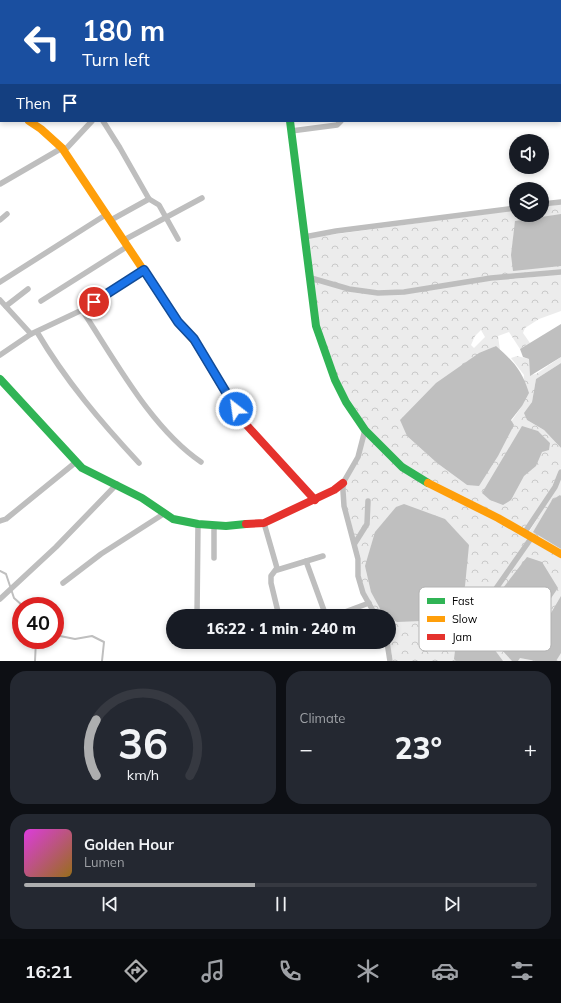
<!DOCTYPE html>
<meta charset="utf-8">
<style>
:root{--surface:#171b24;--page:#242831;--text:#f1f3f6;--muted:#9ea1a6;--line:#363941;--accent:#adaeaf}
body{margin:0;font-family:Mulish,sans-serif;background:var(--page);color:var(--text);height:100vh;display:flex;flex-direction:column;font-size:15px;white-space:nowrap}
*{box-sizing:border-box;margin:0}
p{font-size:13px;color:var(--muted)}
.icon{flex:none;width:22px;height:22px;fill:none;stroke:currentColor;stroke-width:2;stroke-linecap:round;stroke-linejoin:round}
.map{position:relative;height:661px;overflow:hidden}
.sheet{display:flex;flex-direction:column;gap:10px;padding:10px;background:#0d0f14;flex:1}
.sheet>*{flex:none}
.guide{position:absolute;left:0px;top:0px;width:561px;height:122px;box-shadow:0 2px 6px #0003;background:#1a4fa0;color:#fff;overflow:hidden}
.fabs{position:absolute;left:509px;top:134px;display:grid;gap:8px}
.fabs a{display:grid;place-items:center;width:40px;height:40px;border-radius:50%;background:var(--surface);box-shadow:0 2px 6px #0003;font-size:20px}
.speed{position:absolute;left:12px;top:597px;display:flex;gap:8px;font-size:20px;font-weight:700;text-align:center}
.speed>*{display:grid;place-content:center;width:52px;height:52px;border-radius:50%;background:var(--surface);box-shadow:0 2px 6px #0003;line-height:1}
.speed .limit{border:6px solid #d22;background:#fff;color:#111}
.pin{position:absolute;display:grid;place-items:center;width:34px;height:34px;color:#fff;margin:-17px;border:2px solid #fff;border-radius:50%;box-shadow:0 1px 4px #0007}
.me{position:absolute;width:44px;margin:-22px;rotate:330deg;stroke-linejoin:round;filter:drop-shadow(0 0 3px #0008)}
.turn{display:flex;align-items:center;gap:14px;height:84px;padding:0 16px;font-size:18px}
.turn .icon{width:52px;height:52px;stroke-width:2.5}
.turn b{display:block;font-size:28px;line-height:34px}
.then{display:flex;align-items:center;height:38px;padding:0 16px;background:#0003;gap:8px;font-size:15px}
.big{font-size:30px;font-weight:800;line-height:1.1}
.sheet .tile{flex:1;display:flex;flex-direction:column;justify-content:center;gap:6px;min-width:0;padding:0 14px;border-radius:16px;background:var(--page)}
.sheet .dial{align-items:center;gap:0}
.dial svg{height:104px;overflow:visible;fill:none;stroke:var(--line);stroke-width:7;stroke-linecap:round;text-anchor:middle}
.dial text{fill:var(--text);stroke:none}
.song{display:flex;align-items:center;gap:12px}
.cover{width:48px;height:48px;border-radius:6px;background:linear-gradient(135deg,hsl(300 70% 55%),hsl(40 70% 35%))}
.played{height:4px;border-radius:2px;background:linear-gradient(90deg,var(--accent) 45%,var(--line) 45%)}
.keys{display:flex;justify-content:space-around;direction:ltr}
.heat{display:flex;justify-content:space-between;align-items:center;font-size:22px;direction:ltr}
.sheet .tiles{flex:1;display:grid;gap:10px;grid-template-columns:1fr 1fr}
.tile:last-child{grid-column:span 2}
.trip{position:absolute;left:166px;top:609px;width:230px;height:40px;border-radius:20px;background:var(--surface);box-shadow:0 2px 6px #0003;font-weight:800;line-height:40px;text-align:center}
.tab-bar{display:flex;height:64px;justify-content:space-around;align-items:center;background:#090b0e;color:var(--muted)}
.tab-bar .icon{width:28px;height:28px}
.tab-bar .current{color:var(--accent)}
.tab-bar b{font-size:18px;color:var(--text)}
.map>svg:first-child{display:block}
.forest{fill:url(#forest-crowns);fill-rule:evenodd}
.water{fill:#bfbfbf}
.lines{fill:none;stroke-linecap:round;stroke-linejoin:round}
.stream{stroke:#bfbfbf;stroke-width:2}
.street{stroke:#bebebe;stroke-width:5.5}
.fast{stroke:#30b455;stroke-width:8}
.slow{stroke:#ff9f0a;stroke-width:8}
.jam{stroke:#e5322d;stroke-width:8}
.route-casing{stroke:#114b97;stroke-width:10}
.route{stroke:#1a73e8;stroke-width:7}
.key{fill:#fff;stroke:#b2b2b2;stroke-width:1}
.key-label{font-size:11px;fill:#000}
</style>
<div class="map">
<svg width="561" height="661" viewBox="0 0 561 661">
<defs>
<pattern id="forest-crowns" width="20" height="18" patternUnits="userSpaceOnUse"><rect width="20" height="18" fill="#ececec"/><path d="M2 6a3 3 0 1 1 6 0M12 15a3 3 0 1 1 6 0" fill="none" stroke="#c9c9c9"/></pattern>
</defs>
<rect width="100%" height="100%" fill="#fff"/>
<g class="forest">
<path d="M 561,204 L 561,270 L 517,274 L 514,279 L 561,274 L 561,311 L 539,319 L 525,328 L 523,333 L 530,343 L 520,349 L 509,332 L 498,336 L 500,350 L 495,346 L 407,436 L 437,463 L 467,485 L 522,406 L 524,375 L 511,358 L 517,356 L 529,359 L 530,375 L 536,374 L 561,357 L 561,363 L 536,379 L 532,402 L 525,413 L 527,420 L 544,430 L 561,448 L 561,468 L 552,487 L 525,529 L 449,493 L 403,465 L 367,428 L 337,379 L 319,326 L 307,238 L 516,210 L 516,215 L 542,215 L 542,207 ZM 481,330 L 485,337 L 474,348 L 471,345 L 475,336 Z"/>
<polygon points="366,434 391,460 561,557 561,661 393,661 389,640 389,616 379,616 365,592 360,575 361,559 346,506 345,483"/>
<polygon points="561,476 561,552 529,532 549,500"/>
</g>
<g class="water">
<polygon points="561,214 561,266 513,271 511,255 515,221"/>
<polygon points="561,324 561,357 530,376 529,359 523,357 520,349"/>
<path d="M 496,346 C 513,361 522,370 529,393 L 522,406 L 511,420 L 514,425 L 498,456 L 479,486 L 467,485 L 437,463 L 407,436 L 400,420 L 436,383 L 479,353 Z"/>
<polygon points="561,363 561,448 544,430 527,420 524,413 532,402 536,379"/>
<polygon points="522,426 538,431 550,443 549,450 542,452 536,466 524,476 511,500 503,505 490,500 482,493"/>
<polygon points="560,495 561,496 561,549 533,532 552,500"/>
<polygon points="404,504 445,519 469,545 465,586 454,614 446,620 397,622 383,614 371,592 365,566 375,532 396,507"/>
<polygon points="527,557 542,562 558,588 545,607 509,638 500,624 488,611 489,606"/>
<polygon points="561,596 561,653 556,661 536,661 520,658 518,661 512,661 501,649 514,643 551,613"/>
<polygon points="474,622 503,661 456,661 454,659 455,651"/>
</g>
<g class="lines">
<g class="stream">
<polyline points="0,571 6,574 14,598 23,606"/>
<polyline points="55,635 75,639 92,636 104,642 102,661"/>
<polyline points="35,661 36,640"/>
</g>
<g class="street">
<polyline points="274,0 274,1"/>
<polyline points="352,0 352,1"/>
<polyline points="374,0 374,1"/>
<polyline points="545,0 545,1"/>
<polyline points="224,1 224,0"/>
<polyline points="0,84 1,83"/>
<polyline points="560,98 561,98"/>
<polyline points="0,103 1,103"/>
<polyline points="103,121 120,148 149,199 159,205 178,239"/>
<polyline points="291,131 337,125 341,121"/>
<polyline points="64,151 92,121"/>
<polyline points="0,184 62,148"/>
<polyline points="542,204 561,202"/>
<polyline points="0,220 7,214"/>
<polyline points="111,220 149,199"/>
<polyline points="304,237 336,231 516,208"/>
<polyline points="124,240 202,198"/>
<polyline points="311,278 349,289 378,293 404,292 491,278 561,272"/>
<polyline points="0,282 107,214"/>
<polyline points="0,300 31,334"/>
<polyline points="41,301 128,246"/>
<polyline points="6,306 28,289"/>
<path d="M 82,310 C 115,360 151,428 201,462"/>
<path d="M 37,332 C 66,381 100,421 139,463"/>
<polyline points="0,355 31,334 82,310 144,270"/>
<polyline points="365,430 358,457 343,483 343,491 344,506 358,559 358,576 363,593 376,616"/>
<polyline points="0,521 6,519 76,462"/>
<polyline points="264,523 277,568 271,576 271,583 279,616"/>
<polyline points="525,532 555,487 561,472"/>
<polyline points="355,543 367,524 368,501"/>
<polyline points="214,558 214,526"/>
<polyline points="306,561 326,616"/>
<polyline points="277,570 323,556"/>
<polyline points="63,583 101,554 165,513"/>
<polyline points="0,599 56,547 117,484"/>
<polyline points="197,616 198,524"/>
<polyline points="334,616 369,603"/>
<polyline points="490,621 484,614 483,607 532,537"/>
<polyline points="387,642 390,661"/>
</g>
<g class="fast">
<polyline points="290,121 316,326 335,380 346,402 365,430 402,467 428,483"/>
<polyline points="0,379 82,468 142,498 173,519 198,524 226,526 246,524"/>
</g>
<g class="slow">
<polyline points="29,121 41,129 62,148 178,322 196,343"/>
<polyline points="428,483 498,518 561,554"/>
</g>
<g class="jam">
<polyline points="196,343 242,420 315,500"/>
<polyline points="246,524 264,523 334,490 343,483"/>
</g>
</g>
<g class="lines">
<defs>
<polyline id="route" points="94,302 144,270 178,322 194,339 236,409"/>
</defs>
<use href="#route" class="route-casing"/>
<use href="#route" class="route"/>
</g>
<rect x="419" y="587" width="132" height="64" rx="6" class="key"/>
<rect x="427" y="598" width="18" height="6" fill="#30b455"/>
<rect x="427" y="616" width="18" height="6" fill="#ff9f0a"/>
<rect x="427" y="634" width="18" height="6" fill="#e5322d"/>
<g class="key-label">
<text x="452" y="605">Fast</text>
<text x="452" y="623">Slow</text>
<text x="452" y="641">Jam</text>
</g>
</svg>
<div class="fabs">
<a><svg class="icon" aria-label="sound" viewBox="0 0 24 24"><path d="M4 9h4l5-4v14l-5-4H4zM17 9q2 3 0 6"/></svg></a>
<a><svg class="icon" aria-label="layers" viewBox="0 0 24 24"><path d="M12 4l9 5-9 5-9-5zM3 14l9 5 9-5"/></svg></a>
</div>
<div class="speed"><div class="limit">40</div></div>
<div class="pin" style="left:94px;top:302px;background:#d93025"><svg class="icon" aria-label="arrive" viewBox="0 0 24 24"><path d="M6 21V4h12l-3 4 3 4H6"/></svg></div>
<svg class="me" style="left:236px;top:409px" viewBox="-20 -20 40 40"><circle r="17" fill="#1a73e8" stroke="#fff" stroke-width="3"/><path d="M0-11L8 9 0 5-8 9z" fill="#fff"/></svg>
<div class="trip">16:22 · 1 min · 240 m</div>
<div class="guide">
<div class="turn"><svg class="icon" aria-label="left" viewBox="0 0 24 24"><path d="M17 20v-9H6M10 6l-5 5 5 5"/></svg><div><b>180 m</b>Turn left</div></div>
<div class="then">Then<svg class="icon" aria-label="arrive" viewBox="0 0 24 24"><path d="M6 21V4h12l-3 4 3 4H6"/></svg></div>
</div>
</div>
<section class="sheet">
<div class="tiles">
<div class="tile dial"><svg viewBox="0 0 100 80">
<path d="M14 69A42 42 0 1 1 86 69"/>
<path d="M14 69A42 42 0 0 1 14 26" stroke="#adaeaf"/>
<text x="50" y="56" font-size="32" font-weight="700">36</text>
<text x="50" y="72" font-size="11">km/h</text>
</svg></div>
<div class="tile"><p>Climate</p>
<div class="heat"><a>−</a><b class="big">23°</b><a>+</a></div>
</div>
<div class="tile">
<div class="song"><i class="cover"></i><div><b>Golden Hour</b><p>Lumen</p></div></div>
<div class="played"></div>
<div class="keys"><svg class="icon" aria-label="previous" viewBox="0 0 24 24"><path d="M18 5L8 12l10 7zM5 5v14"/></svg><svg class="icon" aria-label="pause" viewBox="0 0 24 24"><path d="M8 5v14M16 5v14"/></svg><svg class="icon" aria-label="next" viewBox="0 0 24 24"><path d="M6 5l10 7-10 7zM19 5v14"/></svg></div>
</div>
</div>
</section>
<nav class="tab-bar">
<b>16:21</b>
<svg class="icon current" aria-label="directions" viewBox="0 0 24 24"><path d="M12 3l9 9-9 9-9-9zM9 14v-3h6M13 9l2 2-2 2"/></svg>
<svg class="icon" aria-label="music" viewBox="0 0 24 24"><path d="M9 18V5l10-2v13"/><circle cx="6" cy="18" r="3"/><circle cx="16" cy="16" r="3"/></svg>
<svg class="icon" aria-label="phone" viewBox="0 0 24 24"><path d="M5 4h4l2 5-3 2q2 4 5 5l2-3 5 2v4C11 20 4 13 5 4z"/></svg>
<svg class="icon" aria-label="climate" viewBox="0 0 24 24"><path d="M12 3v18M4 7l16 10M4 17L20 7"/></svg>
<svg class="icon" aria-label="car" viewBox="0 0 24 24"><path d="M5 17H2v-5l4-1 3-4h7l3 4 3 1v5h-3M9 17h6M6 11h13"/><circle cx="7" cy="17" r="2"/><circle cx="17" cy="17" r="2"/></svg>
<svg class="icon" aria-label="filters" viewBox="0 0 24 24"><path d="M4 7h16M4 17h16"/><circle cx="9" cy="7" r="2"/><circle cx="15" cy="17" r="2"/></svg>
</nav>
